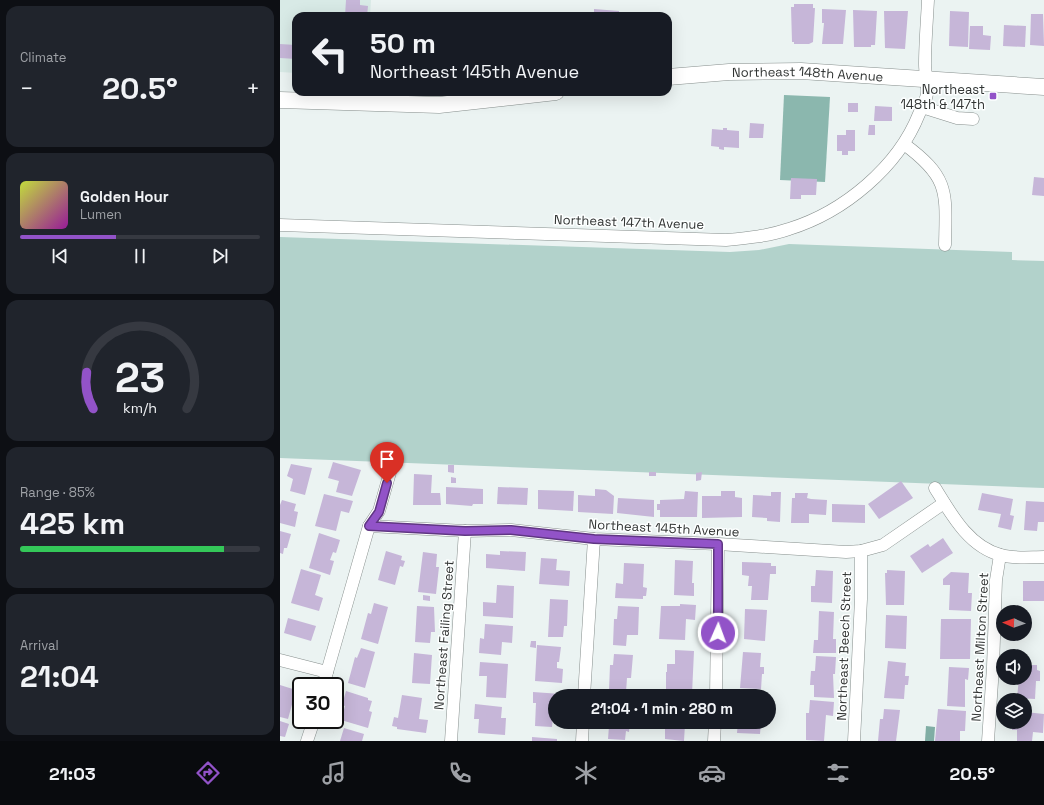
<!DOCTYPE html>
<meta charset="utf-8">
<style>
:root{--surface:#171b24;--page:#20242c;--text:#f1f3f6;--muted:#9ea1a6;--line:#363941;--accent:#9253c8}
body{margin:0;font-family:"Space Grotesk",sans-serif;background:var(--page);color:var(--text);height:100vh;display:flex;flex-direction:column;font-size:15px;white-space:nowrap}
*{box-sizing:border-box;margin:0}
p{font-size:13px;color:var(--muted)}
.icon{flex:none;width:22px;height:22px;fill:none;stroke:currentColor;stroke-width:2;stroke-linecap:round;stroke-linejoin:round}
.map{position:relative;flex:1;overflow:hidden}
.side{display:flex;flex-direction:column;gap:6px;padding:6px;background:#0d0f14;width:280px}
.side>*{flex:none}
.banner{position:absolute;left:12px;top:12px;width:380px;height:84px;border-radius:12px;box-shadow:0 4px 16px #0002;background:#171b24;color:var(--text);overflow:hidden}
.needle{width:26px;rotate:272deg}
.tools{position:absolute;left:716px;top:605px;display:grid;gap:8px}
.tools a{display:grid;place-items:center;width:36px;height:36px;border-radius:50%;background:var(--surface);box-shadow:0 4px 16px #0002;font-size:20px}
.speed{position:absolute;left:12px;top:677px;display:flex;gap:8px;font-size:20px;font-weight:700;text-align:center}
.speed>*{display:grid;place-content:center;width:52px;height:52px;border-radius:50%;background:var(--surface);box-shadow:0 4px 16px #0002;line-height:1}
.speed .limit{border:2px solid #111;border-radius:6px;background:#fff;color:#111}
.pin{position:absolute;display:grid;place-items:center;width:34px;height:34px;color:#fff;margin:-41px -17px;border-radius:50% 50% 50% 0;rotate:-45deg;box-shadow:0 0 4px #0007}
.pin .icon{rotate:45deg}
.me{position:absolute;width:44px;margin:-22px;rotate:2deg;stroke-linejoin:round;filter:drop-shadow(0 0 3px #0008)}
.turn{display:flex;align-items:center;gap:14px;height:84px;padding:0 12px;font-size:18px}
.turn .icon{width:52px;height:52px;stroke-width:2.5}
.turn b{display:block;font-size:28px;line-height:34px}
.big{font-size:30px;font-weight:700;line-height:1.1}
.side .tile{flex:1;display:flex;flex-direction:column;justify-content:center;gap:6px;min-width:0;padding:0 14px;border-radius:12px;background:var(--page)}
.side .dial{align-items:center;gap:0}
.dial svg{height:104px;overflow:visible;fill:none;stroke:var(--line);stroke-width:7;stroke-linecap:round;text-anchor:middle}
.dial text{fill:var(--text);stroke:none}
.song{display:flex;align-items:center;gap:12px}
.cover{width:48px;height:48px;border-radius:6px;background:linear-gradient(135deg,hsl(70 70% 55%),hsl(300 70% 35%))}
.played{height:4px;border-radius:2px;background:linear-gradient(90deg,var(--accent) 40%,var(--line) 40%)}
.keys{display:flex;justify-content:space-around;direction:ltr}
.heat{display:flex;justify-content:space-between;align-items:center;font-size:22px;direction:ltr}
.charge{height:6px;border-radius:3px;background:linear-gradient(90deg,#34c759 85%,var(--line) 0)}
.trip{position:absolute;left:268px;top:689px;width:228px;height:40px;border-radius:20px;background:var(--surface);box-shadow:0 4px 16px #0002;font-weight:700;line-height:40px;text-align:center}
.tab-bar{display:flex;height:64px;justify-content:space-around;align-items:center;background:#090b0e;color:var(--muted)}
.tab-bar .icon{width:28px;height:28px}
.tab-bar .active{color:var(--accent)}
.tab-bar b{font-size:18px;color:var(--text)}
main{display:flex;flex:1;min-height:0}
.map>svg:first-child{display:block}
.built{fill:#d8eae6}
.green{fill:#b2d2cb}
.forest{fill:#8bb7ae}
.water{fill:#80ada4}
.building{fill:#c6b6d8}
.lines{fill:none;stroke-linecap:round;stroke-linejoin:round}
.street-casing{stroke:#878f8d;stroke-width:13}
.secondary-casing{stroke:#878f8d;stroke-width:17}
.street{stroke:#fff;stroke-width:12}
.secondary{stroke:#fff;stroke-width:16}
.route-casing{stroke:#5f3682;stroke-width:10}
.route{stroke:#9253c8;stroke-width:7}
.poi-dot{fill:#9253c8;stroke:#fdffff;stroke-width:1.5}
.labels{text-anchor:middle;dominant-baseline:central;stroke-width:3;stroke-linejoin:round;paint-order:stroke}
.street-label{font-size:13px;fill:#313433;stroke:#fdffff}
.poi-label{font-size:13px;fill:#313433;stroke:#fdffff;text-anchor:end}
</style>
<main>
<section class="side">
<div class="tile"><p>Climate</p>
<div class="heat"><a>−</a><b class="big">20.5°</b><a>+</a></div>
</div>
<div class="tile">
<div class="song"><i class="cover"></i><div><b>Golden Hour</b><p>Lumen</p></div></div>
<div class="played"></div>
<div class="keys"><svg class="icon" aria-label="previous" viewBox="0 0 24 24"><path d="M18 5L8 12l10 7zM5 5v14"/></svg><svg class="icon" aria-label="pause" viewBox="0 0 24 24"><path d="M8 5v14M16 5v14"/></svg><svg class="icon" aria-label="next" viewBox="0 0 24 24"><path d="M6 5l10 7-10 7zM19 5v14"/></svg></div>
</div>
<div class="tile dial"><svg viewBox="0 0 100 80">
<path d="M14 69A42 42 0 1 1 86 69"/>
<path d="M14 69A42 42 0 0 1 9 41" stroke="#9253c8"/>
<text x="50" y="56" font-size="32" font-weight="700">23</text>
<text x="50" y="72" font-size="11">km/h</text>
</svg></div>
<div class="tile"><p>Range · 85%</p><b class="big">425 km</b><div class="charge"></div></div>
<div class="tile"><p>Arrival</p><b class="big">21:04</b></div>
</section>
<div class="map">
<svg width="764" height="741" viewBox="0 0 764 741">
<rect width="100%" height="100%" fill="#ebf3f2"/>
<polygon class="built" points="0,0 91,0 90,16 16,16 16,73 0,72"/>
<polygon class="green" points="0,237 450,252 479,250 509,244 732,252 732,260 764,261 764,488 0,458"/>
<polygon class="forest" points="504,95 550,97 545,182 500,180"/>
<polygon class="water" points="646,726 655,727 654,741 645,741"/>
<g class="building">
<polygon points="66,0 80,0 80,5 88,6 87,16 65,16"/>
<polygon points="514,4 533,4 533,8 535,8 533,42 529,44 514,44 514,42 512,42 511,7 514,7"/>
<polygon points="314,9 339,11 339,16 314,16"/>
<polygon points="542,9 566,10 563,44 542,44 544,23 542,23"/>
<polygon points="573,10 597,11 595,45 591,45 591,47 574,47"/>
<polygon points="604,11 628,11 625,49 605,48"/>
<polygon points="670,11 689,12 688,47 669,46"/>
<polygon points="751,14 763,14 764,46 750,45"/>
<polygon points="724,25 746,26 745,47 723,46"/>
<polygon points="690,26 703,26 703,35 711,36 710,50 689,49"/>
<polygon points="0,44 16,45 16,59 0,58"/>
<rect x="568" y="103" width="10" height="9"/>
<polygon points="595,106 612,107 612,121 594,121"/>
<polygon points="470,123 484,124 483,138 469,138"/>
<polygon points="589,125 595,125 595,135 588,135"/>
<polygon points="443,128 447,128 447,130 459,131 459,148 444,147 444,150 439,149 439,147 431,146 432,129 443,130"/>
<polygon points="566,130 575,130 575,151 568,151 568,155 562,155 562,151 557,151 557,135 566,135"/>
<polygon points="754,177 764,178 764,196 752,195"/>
<polygon points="511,178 537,179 536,195 521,195 521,199 510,199"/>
<polygon points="53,462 81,470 72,496 56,492 59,481 48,478"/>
<polygon points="11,464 32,468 25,495 10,491 13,479 7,476"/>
<polygon points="168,465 174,465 174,473 168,472"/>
<rect x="369" y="472" width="7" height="4"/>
<polygon points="422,472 421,480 416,481 416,473"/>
<polygon points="134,474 152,475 151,493 160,493 161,505 133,505"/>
<polygon points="171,477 176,478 176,483 171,483"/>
<polygon points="621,481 633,498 599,519 588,504"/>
<polygon points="166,487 203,489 203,504 193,504 192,506 166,504"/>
<polygon points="218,487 248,488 247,505 217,504"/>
<polygon points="315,489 326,490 334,496 333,514 298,512 298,495 315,496"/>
<polygon points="258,490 294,491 293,511 258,509"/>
<polygon points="405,491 418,492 417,517 380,517 380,510 377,510 377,504 380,504 380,500 404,499"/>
<polygon points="441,491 455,491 455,497 462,498 462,517 422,518 422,496 441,496"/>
<polygon points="491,492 501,492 500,522 487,521 487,518 472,517 473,495 491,496"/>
<polygon points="515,493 528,493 527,498 531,499 547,500 546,515 529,514 529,523 511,523 512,498 515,498"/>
<polygon points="702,493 733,499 730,515 734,516 731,530 718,527 721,514 698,510"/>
<polygon points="44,494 73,501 69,513 61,511 56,531 35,526"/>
<polygon points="338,498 374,500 374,517 337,513"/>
<polygon points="2,500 16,504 14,511 18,512 15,527 0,523 0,505"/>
<polygon points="746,501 764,502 764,522 758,522 757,531 744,530"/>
<polygon points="552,504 585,505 585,523 552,522"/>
<polygon points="0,531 11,534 7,548 4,548 3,554 0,553"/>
<polygon points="39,533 60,540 56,553 53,552 50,560 54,561 50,575 29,568"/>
<polygon points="663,538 673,553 642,573 630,556 648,544 650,547"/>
<polygon points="106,551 122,556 121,560 125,561 123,567 120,566 115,585 98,580"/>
<polygon points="220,551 246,552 245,571 206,568 206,554 220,555"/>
<polygon points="143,552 157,554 156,567 159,567 156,594 138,592"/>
<polygon points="261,558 277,559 276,570 290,571 289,586 259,584"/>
<polygon points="395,560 413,561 412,583 414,583 414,596 394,595"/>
<polygon points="462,562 491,563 491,566 496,566 496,574 490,574 488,600 471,600 472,586 468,586 469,576 462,575"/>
<polygon points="344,563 364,564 363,587 367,588 366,596 363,596 363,599 335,598 336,583 343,584"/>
<polygon points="21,569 41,575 35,595 43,598 39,611 11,603"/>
<polygon points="536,570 553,571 552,603 531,602 531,586 535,586"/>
<polygon points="607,570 625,571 624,605 606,605 605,573 607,573"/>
<polygon points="671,572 689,573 688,593 692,593 691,611 669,610 670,585 663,585 663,579"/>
<rect x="743" y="581" width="21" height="20"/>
<polygon points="217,585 234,586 233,618 203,616 203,602 216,603"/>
<polygon points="143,595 150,596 150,601 143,600"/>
<polygon points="270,599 288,600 287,626 284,626 283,637 268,637"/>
<polygon points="94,603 108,607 98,644 81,639 88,613 91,614"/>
<polygon points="400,604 416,605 415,620 406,619 405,640 379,639 381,606 400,606"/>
<polygon points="137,606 154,607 155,632 151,632 150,643 135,642"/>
<polygon points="338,606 359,607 358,635 347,635 346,646 333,645 334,619 337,619"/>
<polygon points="465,609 487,610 485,641 464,639"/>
<polygon points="539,611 554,612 553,639 556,639 556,653 533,653 534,640 538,640"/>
<polygon points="606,615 627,616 626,649 605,648"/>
<polygon points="8,618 36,626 31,641 4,633"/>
<polygon points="661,619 691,619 690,659 660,659"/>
<polygon points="205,624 233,626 232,643 222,642 221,655 199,653 200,638 204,639"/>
<polygon points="251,641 256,641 256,648 250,647"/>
<polygon points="257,645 281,647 279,662 277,662 277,668 283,669 282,683 255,681"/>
<polygon points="81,648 95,652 85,688 68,683 75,657 77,658"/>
<polygon points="395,650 414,651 412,694 386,693 386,672 387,672 387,664 395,664"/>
<polygon points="463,652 481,653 480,667 484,667 484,674 482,674 481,689 460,688"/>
<polygon points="134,653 152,655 150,684 132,683"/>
<polygon points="334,654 353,655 351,678 347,678 346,692 329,691 330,665 333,665"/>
<polygon points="536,656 556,657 555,674 553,674 554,698 534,697 534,685 530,685 531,671 535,671"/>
<polygon points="608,661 626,663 625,676 629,676 628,685 625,685 624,699 604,698"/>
<polygon points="200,662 228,664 226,698 206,697 207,676 199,676"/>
<polygon points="745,665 757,665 757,670 760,671 760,681 756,681 755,699 737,698 739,678 745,678"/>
<polygon points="669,667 689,668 688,680 685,679 685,707 667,706"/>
<polygon points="0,685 16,690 8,719 0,717"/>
<polygon points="66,691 88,698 88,700 92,701 89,711 92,712 88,728 61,720 65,706 62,705"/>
<polygon points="253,692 281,694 281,696 275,696 272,727 255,726 256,703 253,703"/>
<polygon points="122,695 142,698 139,719 148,720 146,733 117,729 117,727 112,726 114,717 118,718"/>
<polygon points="530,700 554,702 553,716 546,715 544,741 526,740 526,713 529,713"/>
<polygon points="195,704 222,707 221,718 226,718 225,735 198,733 199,719 194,719"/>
<polygon points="604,709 620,710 616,741 598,741 600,719 603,719"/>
<polygon points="658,709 686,711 685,731 680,731 680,741 655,741"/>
<polygon points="745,712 764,714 763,733 753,732 752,741 737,741 737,730 732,730 732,722 745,722"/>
<polygon points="0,721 9,724 5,737 0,736"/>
<polygon points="326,722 350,722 349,732 346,731 345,740 328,739 329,726 326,726"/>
<polygon points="385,722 412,722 411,725 405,724 404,741 385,739 385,729 390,729 390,723"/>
<polygon points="458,722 481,722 480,734 457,733"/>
<polygon points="64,728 84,734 82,741 60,741"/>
<polygon points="252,737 277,739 277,741 252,741"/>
</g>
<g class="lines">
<defs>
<g id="street">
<polyline points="642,107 677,118 693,119"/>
<path d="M 624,144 C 670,178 666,192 665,245"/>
<path d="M 0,225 L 446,240 C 468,238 489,236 509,229 C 564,212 618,167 639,114 C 642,108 646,100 647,94 C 648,84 645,74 645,64 C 645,43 647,21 648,0"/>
<path d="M 655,488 C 671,514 689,547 721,555 C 734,559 750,557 764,557"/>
<polyline points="89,526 185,531 231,530 314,539 438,544 566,552 581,551 603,545 664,503"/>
<polyline points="0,660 47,672"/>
<polyline points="43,686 89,526 99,511 111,469"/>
<polyline points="304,696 314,539"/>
<polyline points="436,696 438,544"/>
<polyline points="27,741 34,720"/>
<polyline points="171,741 185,531"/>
<polyline points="302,741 303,722"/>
<polyline points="434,741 435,722"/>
<polyline points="574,741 581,599 581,551"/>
<polyline points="708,741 713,667 716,580 720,555"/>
</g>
<g id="secondary">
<path id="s1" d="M 388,77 L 449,72 L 521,71 L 764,87"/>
<polyline points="0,100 159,105 276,92"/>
</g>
</defs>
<use href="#street" class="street-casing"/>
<use href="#secondary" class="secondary-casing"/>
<use href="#street" class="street"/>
<use href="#secondary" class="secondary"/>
</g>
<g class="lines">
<defs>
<polyline id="route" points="107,483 99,512 89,526 185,531 231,530 314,539 438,544 438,633"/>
</defs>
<use href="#route" class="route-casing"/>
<use href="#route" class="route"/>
</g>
<rect class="poi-dot" x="709" y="92" width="8" height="8" rx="2"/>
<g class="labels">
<g class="street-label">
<text stroke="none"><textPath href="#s1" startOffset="140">Northeast 148th Avenue</textPath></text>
<text transform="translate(349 222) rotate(2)">Northeast 147th Avenue</text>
<text transform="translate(384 528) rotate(3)">Northeast 145th Avenue</text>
<text transform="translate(164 635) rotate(-86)">Northeast Failing Street</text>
<text transform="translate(564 646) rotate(-88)">Northeast Beech Street</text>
<text transform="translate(700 647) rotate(-87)">Northeast Milton Street</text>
</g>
<g class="poi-label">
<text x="705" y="89">Northeast<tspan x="705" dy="15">148th &amp; 147th</tspan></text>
</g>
</g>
</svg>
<div class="tools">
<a><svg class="needle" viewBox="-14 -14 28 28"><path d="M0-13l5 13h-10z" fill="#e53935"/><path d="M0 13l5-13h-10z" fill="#9ea1a6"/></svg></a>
<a><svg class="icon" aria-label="sound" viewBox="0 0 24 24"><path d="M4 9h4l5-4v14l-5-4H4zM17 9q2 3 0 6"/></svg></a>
<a><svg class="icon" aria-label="layers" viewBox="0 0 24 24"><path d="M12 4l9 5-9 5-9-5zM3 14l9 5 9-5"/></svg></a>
</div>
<div class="speed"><div class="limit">30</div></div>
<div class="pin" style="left:107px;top:483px;background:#d93025"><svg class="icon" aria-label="arrive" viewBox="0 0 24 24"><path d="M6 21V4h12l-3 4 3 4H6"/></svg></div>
<svg class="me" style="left:438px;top:633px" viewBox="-20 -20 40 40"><circle r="17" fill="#9253c8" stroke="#fff" stroke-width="3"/><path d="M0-11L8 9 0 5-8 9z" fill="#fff"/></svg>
<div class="trip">21:04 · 1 min · 280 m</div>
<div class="banner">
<div class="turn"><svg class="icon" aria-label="left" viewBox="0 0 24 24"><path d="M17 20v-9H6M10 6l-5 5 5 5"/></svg><div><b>50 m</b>Northeast 145th Avenue</div></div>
</div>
</div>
</main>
<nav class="tab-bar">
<b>21:03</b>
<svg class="icon active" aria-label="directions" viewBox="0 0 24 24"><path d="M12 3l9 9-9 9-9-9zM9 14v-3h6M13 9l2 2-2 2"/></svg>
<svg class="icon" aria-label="music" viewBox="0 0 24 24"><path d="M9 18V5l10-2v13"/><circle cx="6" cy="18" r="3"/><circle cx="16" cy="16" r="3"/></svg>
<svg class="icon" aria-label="phone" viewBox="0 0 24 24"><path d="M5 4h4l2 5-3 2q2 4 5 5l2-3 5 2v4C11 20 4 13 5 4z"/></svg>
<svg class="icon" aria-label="climate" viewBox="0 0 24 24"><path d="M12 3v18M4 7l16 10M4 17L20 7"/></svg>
<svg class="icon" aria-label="car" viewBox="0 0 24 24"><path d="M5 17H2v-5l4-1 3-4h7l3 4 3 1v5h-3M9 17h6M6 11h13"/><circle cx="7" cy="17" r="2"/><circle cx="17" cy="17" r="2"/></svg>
<svg class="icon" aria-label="filters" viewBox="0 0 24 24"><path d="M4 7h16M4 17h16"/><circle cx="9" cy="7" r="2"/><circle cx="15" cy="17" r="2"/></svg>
<b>20.5°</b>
</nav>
